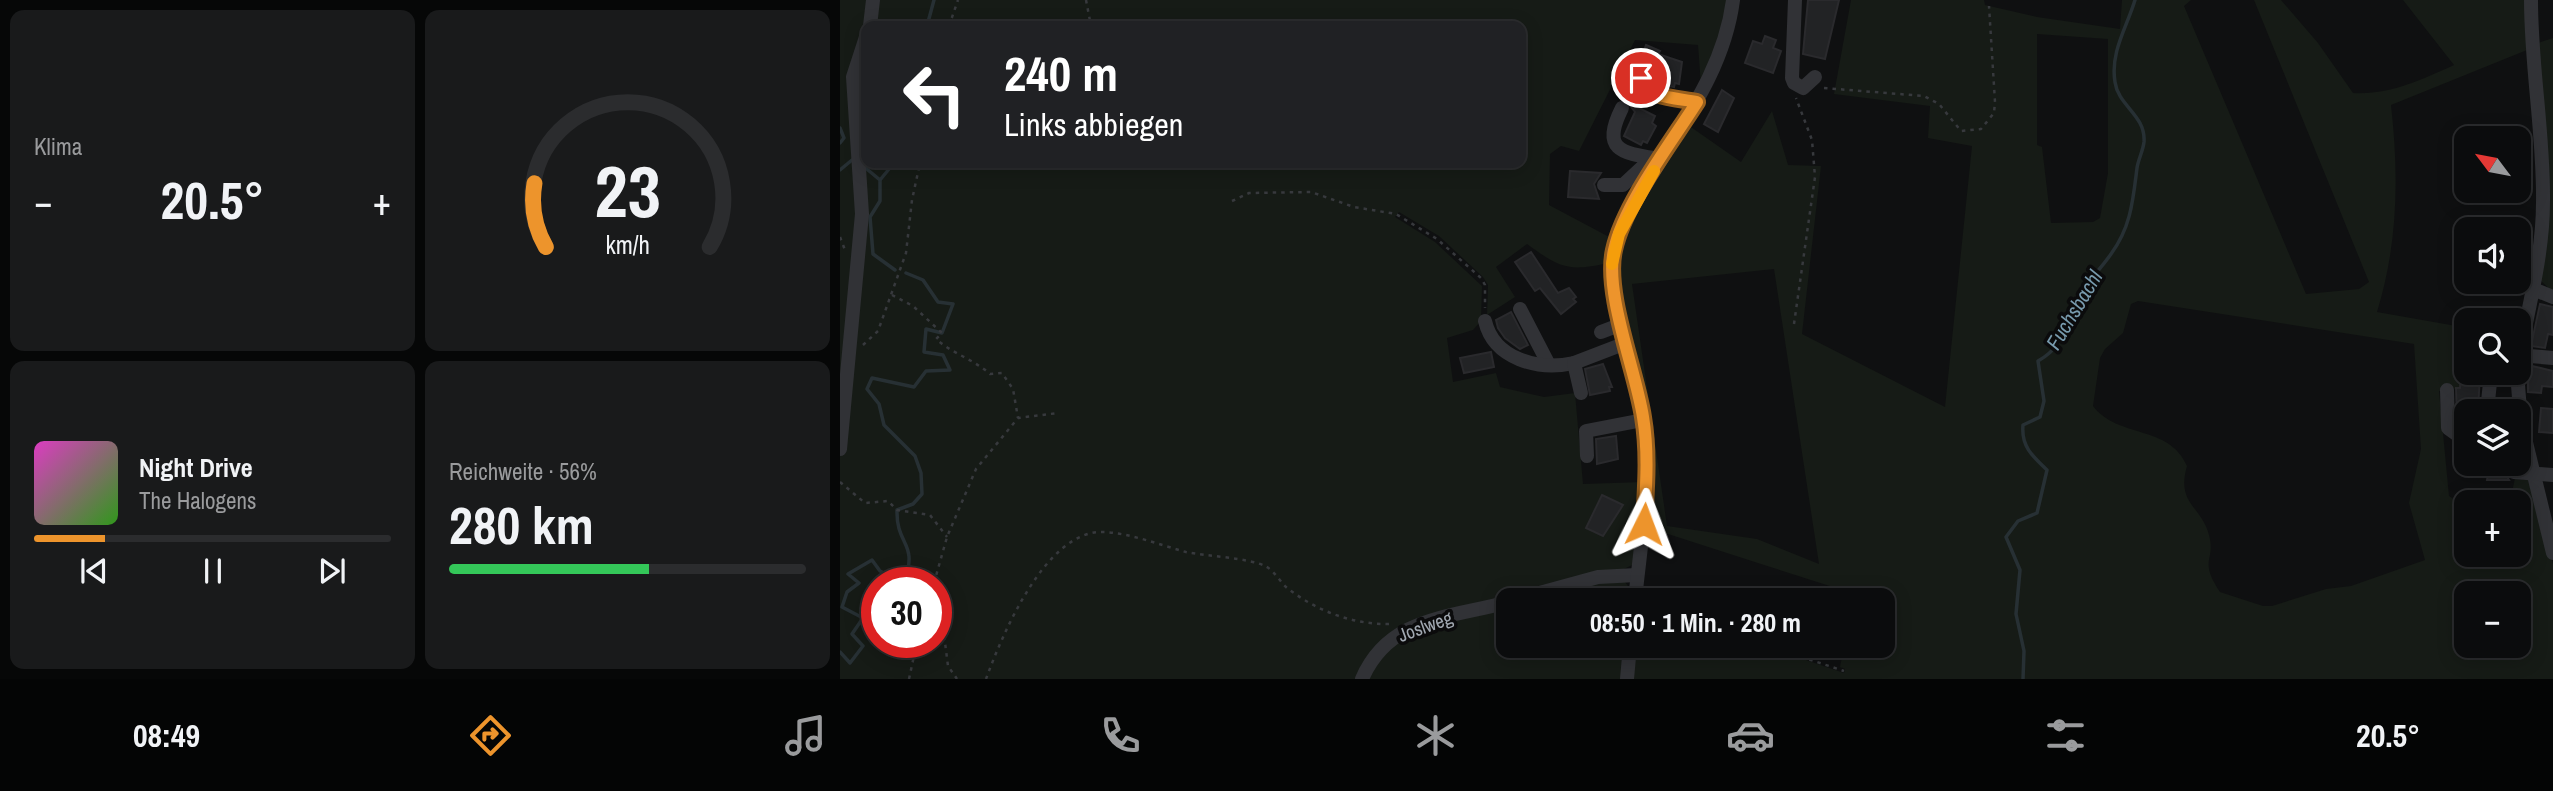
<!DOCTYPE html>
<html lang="de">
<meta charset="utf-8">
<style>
:root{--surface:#0b0c0d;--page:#191a1b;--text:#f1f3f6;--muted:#9a9b9d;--line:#2b2c2e;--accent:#ed942c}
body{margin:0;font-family:"Archivo Narrow",sans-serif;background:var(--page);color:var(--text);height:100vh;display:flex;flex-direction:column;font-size:26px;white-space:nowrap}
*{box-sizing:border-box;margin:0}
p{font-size:23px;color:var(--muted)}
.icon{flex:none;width:38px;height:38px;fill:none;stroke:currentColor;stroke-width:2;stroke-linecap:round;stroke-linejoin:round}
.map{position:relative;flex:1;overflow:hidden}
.sheet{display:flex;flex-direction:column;gap:10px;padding:10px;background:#060707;width:840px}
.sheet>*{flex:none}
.guide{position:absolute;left:21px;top:21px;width:665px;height:147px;border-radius:14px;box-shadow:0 4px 18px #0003,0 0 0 2px var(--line);background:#202124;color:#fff;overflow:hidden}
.needle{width:46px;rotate:302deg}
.fabs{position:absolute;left:1614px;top:126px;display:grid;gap:14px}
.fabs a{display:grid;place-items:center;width:77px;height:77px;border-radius:14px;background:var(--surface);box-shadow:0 4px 18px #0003,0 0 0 2px var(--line);font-size:35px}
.speed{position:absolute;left:21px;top:567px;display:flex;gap:14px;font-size:35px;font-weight:700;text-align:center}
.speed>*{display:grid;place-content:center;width:91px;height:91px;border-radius:50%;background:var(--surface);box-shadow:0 4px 18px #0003,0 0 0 2px var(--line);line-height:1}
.speed .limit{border:10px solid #d22;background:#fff;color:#111}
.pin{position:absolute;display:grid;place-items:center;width:60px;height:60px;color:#fff;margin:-30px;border:4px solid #fff;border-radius:50%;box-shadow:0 2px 7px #0007}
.me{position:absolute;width:77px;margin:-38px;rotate:3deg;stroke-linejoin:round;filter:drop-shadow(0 0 5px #0008)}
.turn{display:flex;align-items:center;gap:24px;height:147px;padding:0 28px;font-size:32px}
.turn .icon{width:91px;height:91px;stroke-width:2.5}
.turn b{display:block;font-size:49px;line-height:60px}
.big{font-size:52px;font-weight:700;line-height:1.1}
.sheet .tile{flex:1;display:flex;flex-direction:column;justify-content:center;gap:10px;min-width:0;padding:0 24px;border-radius:14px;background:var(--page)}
.sheet .dial{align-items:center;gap:0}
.dial svg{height:182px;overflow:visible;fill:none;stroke:var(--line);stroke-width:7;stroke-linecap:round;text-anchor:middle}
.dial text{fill:var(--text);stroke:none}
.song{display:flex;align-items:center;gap:21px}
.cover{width:84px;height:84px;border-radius:10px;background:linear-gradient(135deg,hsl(310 70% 55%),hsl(110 70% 35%))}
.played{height:7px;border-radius:4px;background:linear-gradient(90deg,var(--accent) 20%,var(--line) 20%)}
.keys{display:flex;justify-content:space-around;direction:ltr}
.heat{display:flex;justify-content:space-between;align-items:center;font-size:38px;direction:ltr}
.charge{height:10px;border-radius:5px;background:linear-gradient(90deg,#34c759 56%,var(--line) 0)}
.sheet .tiles{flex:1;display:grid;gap:10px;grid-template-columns:repeat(2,1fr)}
.trip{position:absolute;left:656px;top:588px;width:399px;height:70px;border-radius:14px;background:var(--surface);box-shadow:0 4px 18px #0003,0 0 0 2px var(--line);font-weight:700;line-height:70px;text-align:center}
.tabs{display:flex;height:112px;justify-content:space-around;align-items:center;background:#040505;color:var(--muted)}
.tabs .icon{width:49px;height:49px}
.tabs .on{color:var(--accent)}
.tabs b{font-size:32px;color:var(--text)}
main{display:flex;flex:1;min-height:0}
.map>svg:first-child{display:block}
.green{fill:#161b16;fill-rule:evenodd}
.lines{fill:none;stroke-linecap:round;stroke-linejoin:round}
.stream{stroke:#273034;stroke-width:3.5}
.building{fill:#222325;stroke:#2a2a2d;stroke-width:2}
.path{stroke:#37393d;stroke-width:2.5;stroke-dasharray:3.5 5;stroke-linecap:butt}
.minor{stroke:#313236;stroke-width:14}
.route-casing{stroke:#9a601d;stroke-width:18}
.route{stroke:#ed942c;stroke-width:12}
.slow{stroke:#f59e0b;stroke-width:12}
.labels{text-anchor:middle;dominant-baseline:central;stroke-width:7;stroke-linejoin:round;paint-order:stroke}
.street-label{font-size:19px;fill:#a1a8b1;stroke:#0b0b0c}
.water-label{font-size:21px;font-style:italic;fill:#789aad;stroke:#0b0b0c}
</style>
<main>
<section class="sheet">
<div class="tiles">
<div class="tile"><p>Klima</p>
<div class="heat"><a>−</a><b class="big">20.5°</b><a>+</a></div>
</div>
<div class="tile dial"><svg viewBox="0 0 100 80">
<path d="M14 69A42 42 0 1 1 86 69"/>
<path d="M14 69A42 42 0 0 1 9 41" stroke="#ed942c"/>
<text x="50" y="56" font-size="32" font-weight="700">23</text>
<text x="50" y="72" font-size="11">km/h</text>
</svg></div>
<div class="tile">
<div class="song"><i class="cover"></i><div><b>Night Drive</b><p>The Halogens</p></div></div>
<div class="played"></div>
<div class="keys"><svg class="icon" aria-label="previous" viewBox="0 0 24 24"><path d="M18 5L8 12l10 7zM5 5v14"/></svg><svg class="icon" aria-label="pause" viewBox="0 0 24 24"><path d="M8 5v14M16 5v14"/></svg><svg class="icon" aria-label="next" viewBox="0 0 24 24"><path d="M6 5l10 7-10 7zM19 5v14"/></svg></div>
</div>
<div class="tile"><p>Reichweite · 56%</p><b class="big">280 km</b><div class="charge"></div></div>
</div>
</section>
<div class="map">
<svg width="1713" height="679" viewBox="0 0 1713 679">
<rect width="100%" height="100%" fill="#0f1011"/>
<g class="green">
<path d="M 0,0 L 889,0 L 886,21 L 861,85 L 858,45 L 795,40 L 739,151 L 721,146 L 710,154 L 709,205 L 773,239 L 768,263 C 728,272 720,268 687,244 L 656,267 L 675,297 L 647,315 L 648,285 L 643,277 L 599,236 L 559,212 L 555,217 L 595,242 L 642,286 L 641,321 L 633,330 L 607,338 L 613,382 L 656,373 L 660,387 L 704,397 L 735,393 L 743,484 L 803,482 L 794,564 L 780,571 L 578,619 L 519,679 L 0,679 ZM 26,26 L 681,26 L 681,163 L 26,163 ZM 37,583 L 96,583 L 96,642 L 37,642 Z"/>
<path d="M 1011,0 L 1144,0 L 1145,5 L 1197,17 L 1280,29 L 1282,0 L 1351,0 L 1344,6 L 1466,294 L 1519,289 L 1529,282 L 1414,0 L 1441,0 L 1478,43 L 1513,93 C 1550,95 1581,80 1614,65 L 1563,0 L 1687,0 L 1687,50 L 1551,105 C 1559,176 1558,244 1537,312 L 1622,327 L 1620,388 L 1599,391 L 1609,496 L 1626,507 L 1626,555 L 1678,555 L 1678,502 L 1670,502 L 1675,478 L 1689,479 L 1713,564 L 1713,679 L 791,679 L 794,646 L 925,646 L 1004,673 L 1005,669 L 1000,667 L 1004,646 L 1043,646 L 1043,600 L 1012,600 L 996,588 L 921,564 L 828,534 L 807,534 L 811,472 L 776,271 L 783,236 L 848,125 L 901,162 L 932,111 L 948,165 L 981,166 L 962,334 L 1105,407 L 1132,146 L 1088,138 L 1090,106 L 994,94 ZM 1197,34 L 1268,39 L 1268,173 L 1260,218 L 1253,222 L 1211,223 L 1202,147 L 1197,145 ZM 934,269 L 979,564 L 917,539 L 827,526 L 792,284 ZM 1298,301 L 1574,344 L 1581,449 L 1569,503 L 1585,560 L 1511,586 L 1486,589 L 1432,606 L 1423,606 L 1380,592 C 1358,559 1376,561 1369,535 C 1361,505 1336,504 1347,466 C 1329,424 1278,439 1253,406 L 1260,358 L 1265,349 L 1283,333 L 1291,304 ZM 1626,593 L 1678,593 L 1678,646 L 1626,646 Z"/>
<polygon points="1713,38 1713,292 1701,281 1698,43"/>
<polygon points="758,580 785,582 790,589 790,600 684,600"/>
<path d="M 668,605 L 668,646 L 786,646 L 782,679 L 525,679 C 548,625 618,619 668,605 Z"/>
</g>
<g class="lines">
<g class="stream">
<polyline points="87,26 94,0"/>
<polyline points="0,128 4,138 0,143"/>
<polyline points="22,165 40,180 40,201 30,217 33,254 55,270"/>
<polyline points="0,170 12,160 15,162"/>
<polyline points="40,180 54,163"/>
<path d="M 64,583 C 79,541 56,547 57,510 L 73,504 L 82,494 L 81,473 L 75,456 L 44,425 L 39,404 L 27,389 L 32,378 L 74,387 L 86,371 L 110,370 L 103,355 L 84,352 L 86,329 L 102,333 L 113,304 L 98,302 L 83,280 L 66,273"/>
<polyline points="0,652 10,663 23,646 12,634 23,618 2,607 7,592 19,583 8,574 32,560 40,571 63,583"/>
<path d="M 1183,679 L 1184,651 L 1176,614 L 1180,570 L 1166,537 L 1178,521 L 1197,513 L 1207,470 C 1192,456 1181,446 1183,425 L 1200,417 L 1204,401 L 1198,361 C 1228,344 1220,326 1235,300 C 1246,283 1260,270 1271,254 C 1291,227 1293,200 1297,168 C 1298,160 1303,151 1304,142 C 1306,115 1278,106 1275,82 C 1270,52 1287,27 1295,0"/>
</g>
</g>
<g class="building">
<polygon points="968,0 999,0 985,59 963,54"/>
<polygon points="925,36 936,40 933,48 941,51 933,73 905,63 913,41 922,44"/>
<polygon points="806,45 820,51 818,54 842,62 839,84 835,83 834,87 815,83 816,77 813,76 817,65 811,55 803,53"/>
<polygon points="882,90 894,98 878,132 864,124"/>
<polygon points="787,95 800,102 797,107 815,116 812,123 816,126 807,143 803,141 801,145 784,136 795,112 785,99"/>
<polygon points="730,171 761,173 754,184 759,199 728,197"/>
<polygon points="691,252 718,293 729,288 736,297 733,299 736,302 721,314 700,288 695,291 675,262"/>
<polygon points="1700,304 1713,307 1713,335 1708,334 1705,348 1691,346"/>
<polygon points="671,312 688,345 680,349 665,338 658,328 656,320"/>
<polygon points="651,352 654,367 624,373 620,358"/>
<polygon points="763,364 772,387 769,387 770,391 750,395 745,369"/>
<polygon points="1688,365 1713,371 1713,387 1702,386 1701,393 1688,392"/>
<polygon points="1621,373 1640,373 1638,411 1626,411 1626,419 1617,419 1616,388 1620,388"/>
<polygon points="1701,408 1713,409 1713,433 1699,432"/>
<polygon points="776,436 778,459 757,464 756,439"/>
<polygon points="1650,464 1669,464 1664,472 1669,480 1647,480"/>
<polygon points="762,495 783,505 763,536 746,528"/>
</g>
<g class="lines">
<g class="path">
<polyline points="246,0 251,26"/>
<polyline points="109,26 118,0"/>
<polyline points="984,88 1084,96 1099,104 1121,131 1141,129 1154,113 1155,102 1149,6"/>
<polyline points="392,201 409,193 471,192 514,207 556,214 597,239 641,278 645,285 645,308"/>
<polyline points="0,237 5,250"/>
<path d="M 52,295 L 73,306 L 102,333 L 96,339 C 113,354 133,359 150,374 L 162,373 L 173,389 L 178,418"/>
<polyline points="954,324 975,177 972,140 956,98"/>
<polyline points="23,345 38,331 66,253 72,200 80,163"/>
<polyline points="0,482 25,503 48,501 57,510 90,515 107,537"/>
<polyline points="94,583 107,537 136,469 178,418 218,413"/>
<polyline points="96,624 103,627 108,666 117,679"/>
<polyline points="929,646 1004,671"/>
<polyline points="69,679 77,642"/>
<path d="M 146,679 C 162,635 206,530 263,532 C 290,533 320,545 346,552 C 366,556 409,558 425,566 C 434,570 440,582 447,588 C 477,611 513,625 551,624"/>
</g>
<g class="minor">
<polyline points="955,0 952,78 954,83 963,88 975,77"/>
<polyline points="30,26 33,0"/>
<polyline points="805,62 801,77 808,91 857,102"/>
<path d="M 782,108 C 760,152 783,153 821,159"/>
<polyline points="764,185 783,185 812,158"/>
<polyline points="1693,289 1713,297"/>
<polyline points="680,309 708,363"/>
<path d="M 645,321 C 654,359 698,371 734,363"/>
<polyline points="761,332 782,324"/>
<polyline points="1678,355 1713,358"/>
<path d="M 1678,365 C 1687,311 1703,258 1703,202 C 1704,135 1691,68 1691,0"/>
<polyline points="1677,373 1681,422 1713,553"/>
<polyline points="1607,390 1608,428 1626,441"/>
<polyline points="741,393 734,363 786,343"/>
<polyline points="1647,411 1651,373"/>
<polyline points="0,449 22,214 13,77 26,37"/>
<polyline points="747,456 746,431 803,420"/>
<polyline points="1640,467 1641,464"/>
<polyline points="1674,472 1713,475"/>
<polyline points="674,600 758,577 797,575"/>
<path d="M 795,600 C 801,540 812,481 803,420 C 797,372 764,298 773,253 C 778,229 792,207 805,186 C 840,126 884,71 893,0"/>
<path d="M 522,679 C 549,616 611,618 668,602"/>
<polyline points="787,679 790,646"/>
</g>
</g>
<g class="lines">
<defs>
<path id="route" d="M 801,78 C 806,99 839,98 857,102 C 831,143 784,204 774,250 C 764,293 796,371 803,417 C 809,453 806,488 804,524"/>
</defs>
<use href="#route" class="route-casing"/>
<use href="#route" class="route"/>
<polyline class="slow" points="772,264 779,234 814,171"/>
</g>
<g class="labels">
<g class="street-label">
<text transform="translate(585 626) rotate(-20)">Joslweg</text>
</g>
<g class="water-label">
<text transform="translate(1234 310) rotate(-59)">Fuchsbachl</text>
</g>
</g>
</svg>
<div class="fabs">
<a><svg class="needle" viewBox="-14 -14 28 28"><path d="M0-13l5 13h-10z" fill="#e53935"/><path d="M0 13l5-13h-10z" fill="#9a9b9d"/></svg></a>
<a><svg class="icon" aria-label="sound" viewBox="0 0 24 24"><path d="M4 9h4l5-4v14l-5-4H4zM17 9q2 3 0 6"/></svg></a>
<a><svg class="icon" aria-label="search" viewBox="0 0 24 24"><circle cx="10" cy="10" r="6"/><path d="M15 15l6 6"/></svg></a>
<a><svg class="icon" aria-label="layers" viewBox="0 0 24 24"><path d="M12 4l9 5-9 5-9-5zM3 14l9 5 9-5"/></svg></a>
<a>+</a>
<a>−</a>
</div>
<div class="speed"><div class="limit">30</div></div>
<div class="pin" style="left:801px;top:78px;background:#d93025"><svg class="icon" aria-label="arrive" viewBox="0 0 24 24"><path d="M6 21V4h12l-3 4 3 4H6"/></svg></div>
<svg class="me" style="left:804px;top:524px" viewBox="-20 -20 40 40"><path d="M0-17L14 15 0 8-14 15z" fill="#ed942c" stroke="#fff" stroke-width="4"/></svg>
<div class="trip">08:50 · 1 Min. · 280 m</div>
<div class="guide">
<div class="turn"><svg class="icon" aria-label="left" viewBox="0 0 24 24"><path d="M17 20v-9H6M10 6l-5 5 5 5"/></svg><div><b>240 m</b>Links abbiegen</div></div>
</div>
</div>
</main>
<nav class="tabs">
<b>08:49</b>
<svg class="icon on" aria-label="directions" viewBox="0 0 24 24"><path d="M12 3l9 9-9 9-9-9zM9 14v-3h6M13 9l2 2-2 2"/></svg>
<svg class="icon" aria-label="music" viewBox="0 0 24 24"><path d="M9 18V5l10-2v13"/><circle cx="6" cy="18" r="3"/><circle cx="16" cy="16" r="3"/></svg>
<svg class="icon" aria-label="phone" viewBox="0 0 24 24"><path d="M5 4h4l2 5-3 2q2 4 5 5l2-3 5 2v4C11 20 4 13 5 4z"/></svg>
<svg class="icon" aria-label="climate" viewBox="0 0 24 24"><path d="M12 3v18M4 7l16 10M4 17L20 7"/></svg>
<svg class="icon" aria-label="car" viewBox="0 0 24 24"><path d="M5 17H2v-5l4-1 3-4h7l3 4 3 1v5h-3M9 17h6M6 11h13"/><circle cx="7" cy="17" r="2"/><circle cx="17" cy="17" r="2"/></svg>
<svg class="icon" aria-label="filters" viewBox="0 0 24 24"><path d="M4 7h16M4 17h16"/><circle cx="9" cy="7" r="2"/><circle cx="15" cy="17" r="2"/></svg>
<b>20.5°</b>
</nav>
